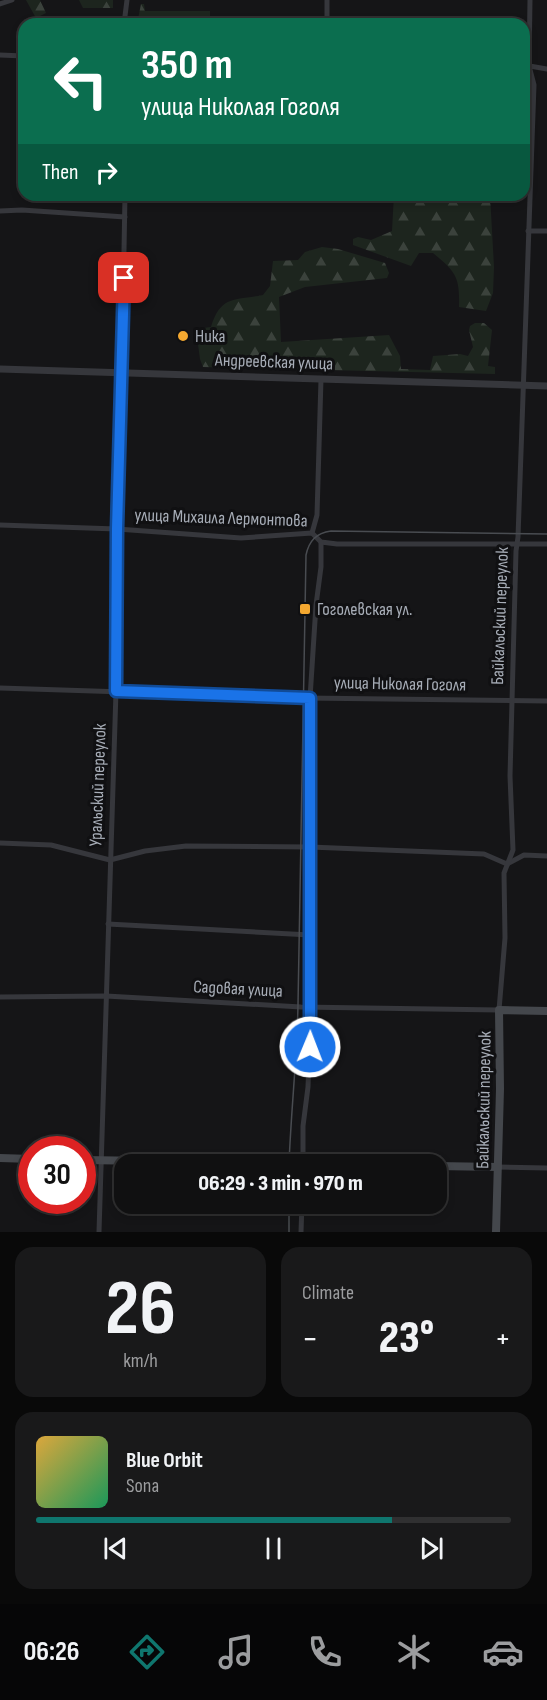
<!DOCTYPE html>
<meta charset="utf-8">
<style>
:root{--surface:#101011;--page:#19191a;--text:#f1f3f6;--muted:#9c9d9f;--line:#303031;--accent:#0f766e}
body{margin:0;font-family:"Sofia Sans Condensed",sans-serif;background:var(--page);color:var(--text);height:100vh;display:flex;flex-direction:column;font-size:22px;white-space:nowrap}
*{box-sizing:border-box;margin:0}
p{font-size:20px;color:var(--muted)}
.icon{flex:none;width:33px;height:33px;fill:none;stroke:currentColor;stroke-width:2;stroke-linecap:round;stroke-linejoin:round}
.map{position:relative;height:1232px;overflow:hidden}
.details{display:flex;flex-direction:column;gap:15px;padding:15px;background:#090909;flex:1}
.details>*{flex:none}
.banner{position:absolute;left:18px;top:18px;width:512px;height:183px;border-radius:18px;box-shadow:0 3px 9px #0003,0 0 0 2px var(--line);background:#0b6e4f;color:#fff;overflow:hidden}
.speed{position:absolute;left:18px;top:1136px;display:flex;gap:12px;font-size:30px;font-weight:700;text-align:center}
.speed>*{display:grid;place-content:center;width:78px;height:78px;border-radius:50%;background:var(--surface);box-shadow:0 3px 9px #0003,0 0 0 2px var(--line);line-height:1}
.speed .limit{border:9px solid #d22;background:#fff;color:#111}
.pin{position:absolute;display:grid;place-items:center;width:51px;height:51px;color:#fff;margin:-26px;border-radius:12px;box-shadow:0 3px 9px #0006}
.me{position:absolute;width:66px;margin:-33px;rotate:1deg;stroke-linejoin:round;filter:drop-shadow(0 0 4px #0008)}
.turn{display:flex;align-items:center;gap:21px;height:126px;padding:0 24px;font-size:27px}
.turn .icon{width:78px;height:78px;stroke-width:2.5}
.turn b{display:block;font-size:42px;line-height:51px}
.then{display:flex;align-items:center;height:57px;padding:0 24px;background:#0003;gap:12px;font-size:22px}
.big{font-size:45px;font-weight:800;line-height:1.1}
.details .tile{flex:1;display:flex;flex-direction:column;justify-content:center;gap:9px;min-width:0;padding:0 21px;border-radius:18px;background:var(--page)}
.details .dial{align-items:center;gap:0}
.dial b{font-size:78px;line-height:1}
.song{display:flex;align-items:center;gap:18px}
.cover{width:72px;height:72px;border-radius:9px;background:linear-gradient(135deg,hsl(40 70% 55%),hsl(150 70% 35%))}
.played{height:6px;border-radius:3px;background:linear-gradient(90deg,var(--accent) 75%,var(--line) 75%)}
.keys{display:flex;justify-content:space-around;direction:ltr}
.heat{display:flex;justify-content:space-between;align-items:center;font-size:33px;direction:ltr}
.details .tiles{flex:1;display:grid;gap:15px;grid-template-columns:1fr 1fr}
.tile:last-child{grid-column:span 2}
.trip{position:absolute;left:114px;top:1154px;width:333px;height:60px;border-radius:18px;background:var(--surface);box-shadow:0 3px 9px #0003,0 0 0 2px var(--line);font-weight:800;line-height:60px;text-align:center}
.tabs{display:flex;height:96px;justify-content:space-around;align-items:center;background:#060607;color:var(--muted)}
.tabs .icon{width:42px;height:42px}
.tabs .active{color:var(--accent)}
.tabs b{font-size:27px;color:var(--text)}
.map>svg:first-child{display:block}
.forest{fill:url(#forest-firs)}
.lines{fill:none;stroke-linecap:round;stroke-linejoin:round}
.minor{stroke:#36373c;stroke-width:5}
.tertiary{stroke:#36373c;stroke-width:7}
.secondary{stroke:#44474c;stroke-width:8}
.tram{stroke:#494c51;stroke-width:1.5}
.route-casing{stroke:#114b97;stroke-width:15}
.route{stroke:#1a73e8;stroke-width:10}
.poi-dot{fill:#f4a830;stroke:#101012;stroke-width:2}
.labels{text-anchor:middle;dominant-baseline:central;stroke-width:6;stroke-linejoin:round;paint-order:stroke}
.poi-label{font-size:18px;fill:#a7adb7;stroke:#101012;text-anchor:start}
.street-label{font-size:18px;fill:#a7adb7;stroke:#101012}
</style>
<div class="map">
<svg width="547" height="1232" viewBox="0 0 547 1232">
<defs>
<pattern id="forest-firs" width="22" height="20" patternUnits="userSpaceOnUse" patternTransform="scale(1.5)"><rect width="22" height="20" fill="#1d251e"/><path d="M5 1l3.5 6h-7zM16 11l3.5 6h-7z" fill="#3b423c"/></pattern>
</defs>
<rect width="100%" height="100%" fill="#151517"/>
<g class="forest">
<polygon points="26,0 40,0 46,13 36,18"/>
<polygon points="79,0 113,0 113,8 83,8"/>
<polygon points="141,4 144,4 145,11 210,11 210,21 208,23 200,18 190,20 190,24 137,24"/>
<path d="M 394,195 L 490,195 L 494,267 L 493,293 L 486,311 L 459,307 C 460,277 456,272 433,253 L 419,253 L 411,266 L 353,245 L 353,239 L 358,237 L 371,240 L 392,231 Z"/>
<path d="M 322,247 L 338,249 L 385,263 L 389,273 L 387,278 L 305,287 L 279,297 L 281,342 L 389,335 L 400,356 L 401,369 L 430,370 L 433,356 L 460,354 L 468,356 L 473,347 L 469,330 L 470,326 L 475,323 L 484,323 L 492,330 L 488,366 L 495,367 L 495,374 L 203,367 L 200,359 L 196,329 L 211,327 C 221,295 234,301 263,295 L 270,286 L 273,261 L 298,260 L 305,252 Z"/>
</g>
<g class="lines">
<g class="minor">
<polyline points="0,4 12,0"/>
<polyline points="124,24 127,0"/>
<polyline points="327,24 327,0"/>
<polyline points="0,55 24,56"/>
<polyline points="524,65 547,69"/>
<polyline points="0,211 22,210 125,217"/>
<polyline points="528,231 547,231"/>
<polyline points="0,525 117,529 241,538 312,533 321,542 337,544 547,544"/>
<polyline points="312,533 317,515 321,379"/>
<polyline points="0,688 306,698 547,701"/>
<polyline points="0,843 51,845 110,860 145,851 186,846 310,847 484,854 507,864 524,855 547,856"/>
<polyline points="108,924 310,935"/>
<polyline points="0,997 106,996 301,1007 499,1010 505,938 504,873 513,850 510,776 516,551 518,537 534,85 529,66 530,0"/>
<polyline points="303,1164 303,1126 308,1087 311,1007 310,698 316,605 321,567 321,542"/>
<polyline points="498,1167 547,1168"/>
<polyline points="99,1232 116,691 125,195"/>
<polyline points="301,1232 302,1203"/>
</g>
<polyline class="tertiary" points="0,369 547,386"/>
<g class="secondary">
<polyline points="0,1158 32,1159"/>
<polyline points="82,1160 349,1164"/>
<polyline points="436,1166 498,1167"/>
<polyline points="496,1232 500,1089 499,1010 547,1011"/>
</g>
<g class="tram">
<path d="M 289,1164 C 291,1111 297,1058 298,1005 C 300,855 303,705 306,555 C 309,541 316,533 331,531 L 547,534"/>
<polyline points="289,1232 289,1203"/>
</g>
</g>
<g class="lines">
<defs>
<polyline id="route" points="124,278 117,529 116,691 310,698 310,1047"/>
</defs>
<use href="#route" class="route-casing"/>
<use href="#route" class="route"/>
</g>
<g class="poi-dot">
<circle cx="183" cy="336" r="6"/>
<rect x="299" y="603" width="12" height="12" rx="3"/>
</g>
<g class="labels">
<g class="poi-label">
<text x="195" y="336">Ника</text>
<text x="317" y="609">Гоголевская ул.</text>
</g>
<g class="street-label">
<text transform="translate(274 362) rotate(2)">Андреевская улица</text>
<text transform="translate(221 518) rotate(2)">улица Михаила Лермонтова</text>
<text transform="translate(500 616) rotate(-88)">Байкальский переулок</text>
<text transform="translate(400 684) rotate(1)">улица Николая Гоголя</text>
<text transform="translate(98 785) rotate(-88)">Уральский переулок</text>
<text transform="translate(238 989) rotate(3)">Садовая улица</text>
<text transform="translate(484 1100) rotate(-89)">Байкальский переулок</text>
</g>
</g>
</svg>
<div class="speed"><div class="limit">30</div></div>
<div class="pin" style="left:124px;top:278px;background:#d93025"><svg class="icon" aria-label="arrive" viewBox="0 0 24 24"><path d="M6 21V4h12l-3 4 3 4H6"/></svg></div>
<svg class="me" style="left:310px;top:1047px" viewBox="-20 -20 40 40"><circle r="17" fill="#1a73e8" stroke="#fff" stroke-width="3"/><path d="M0-11L8 9 0 5-8 9z" fill="#fff"/></svg>
<div class="trip">06:29 · 3 min · 970 m</div>
<div class="banner">
<div class="turn"><svg class="icon" aria-label="left" viewBox="0 0 24 24"><path d="M17 20v-9H6M10 6l-5 5 5 5"/></svg><div><b>350 m</b>улица Николая Гоголя</div></div>
<div class="then">Then<svg class="icon" aria-label="right" viewBox="0 0 24 24"><path d="M7 20v-9h11M14 6l5 5-5 5"/></svg></div>
</div>
</div>
<section class="details">
<div class="tiles">
<div class="tile dial"><b>26</b><p>km/h</p></div>
<div class="tile"><p>Climate</p>
<div class="heat"><a>−</a><b class="big">23°</b><a>+</a></div>
</div>
<div class="tile">
<div class="song"><i class="cover"></i><div><b>Blue Orbit</b><p>Sona</p></div></div>
<div class="played"></div>
<div class="keys"><svg class="icon" aria-label="previous" viewBox="0 0 24 24"><path d="M18 5L8 12l10 7zM5 5v14"/></svg><svg class="icon" aria-label="pause" viewBox="0 0 24 24"><path d="M8 5v14M16 5v14"/></svg><svg class="icon" aria-label="next" viewBox="0 0 24 24"><path d="M6 5l10 7-10 7zM19 5v14"/></svg></div>
</div>
</div>
</section>
<nav class="tabs">
<b>06:26</b>
<svg class="icon active" aria-label="directions" viewBox="0 0 24 24"><path d="M12 3l9 9-9 9-9-9zM9 14v-3h6M13 9l2 2-2 2"/></svg>
<svg class="icon" aria-label="music" viewBox="0 0 24 24"><path d="M9 18V5l10-2v13"/><circle cx="6" cy="18" r="3"/><circle cx="16" cy="16" r="3"/></svg>
<svg class="icon" aria-label="phone" viewBox="0 0 24 24"><path d="M5 4h4l2 5-3 2q2 4 5 5l2-3 5 2v4C11 20 4 13 5 4z"/></svg>
<svg class="icon" aria-label="climate" viewBox="0 0 24 24"><path d="M12 3v18M4 7l16 10M4 17L20 7"/></svg>
<svg class="icon" aria-label="car" viewBox="0 0 24 24"><path d="M5 17H2v-5l4-1 3-4h7l3 4 3 1v5h-3M9 17h6M6 11h13"/><circle cx="7" cy="17" r="2"/><circle cx="17" cy="17" r="2"/></svg>
</nav>
